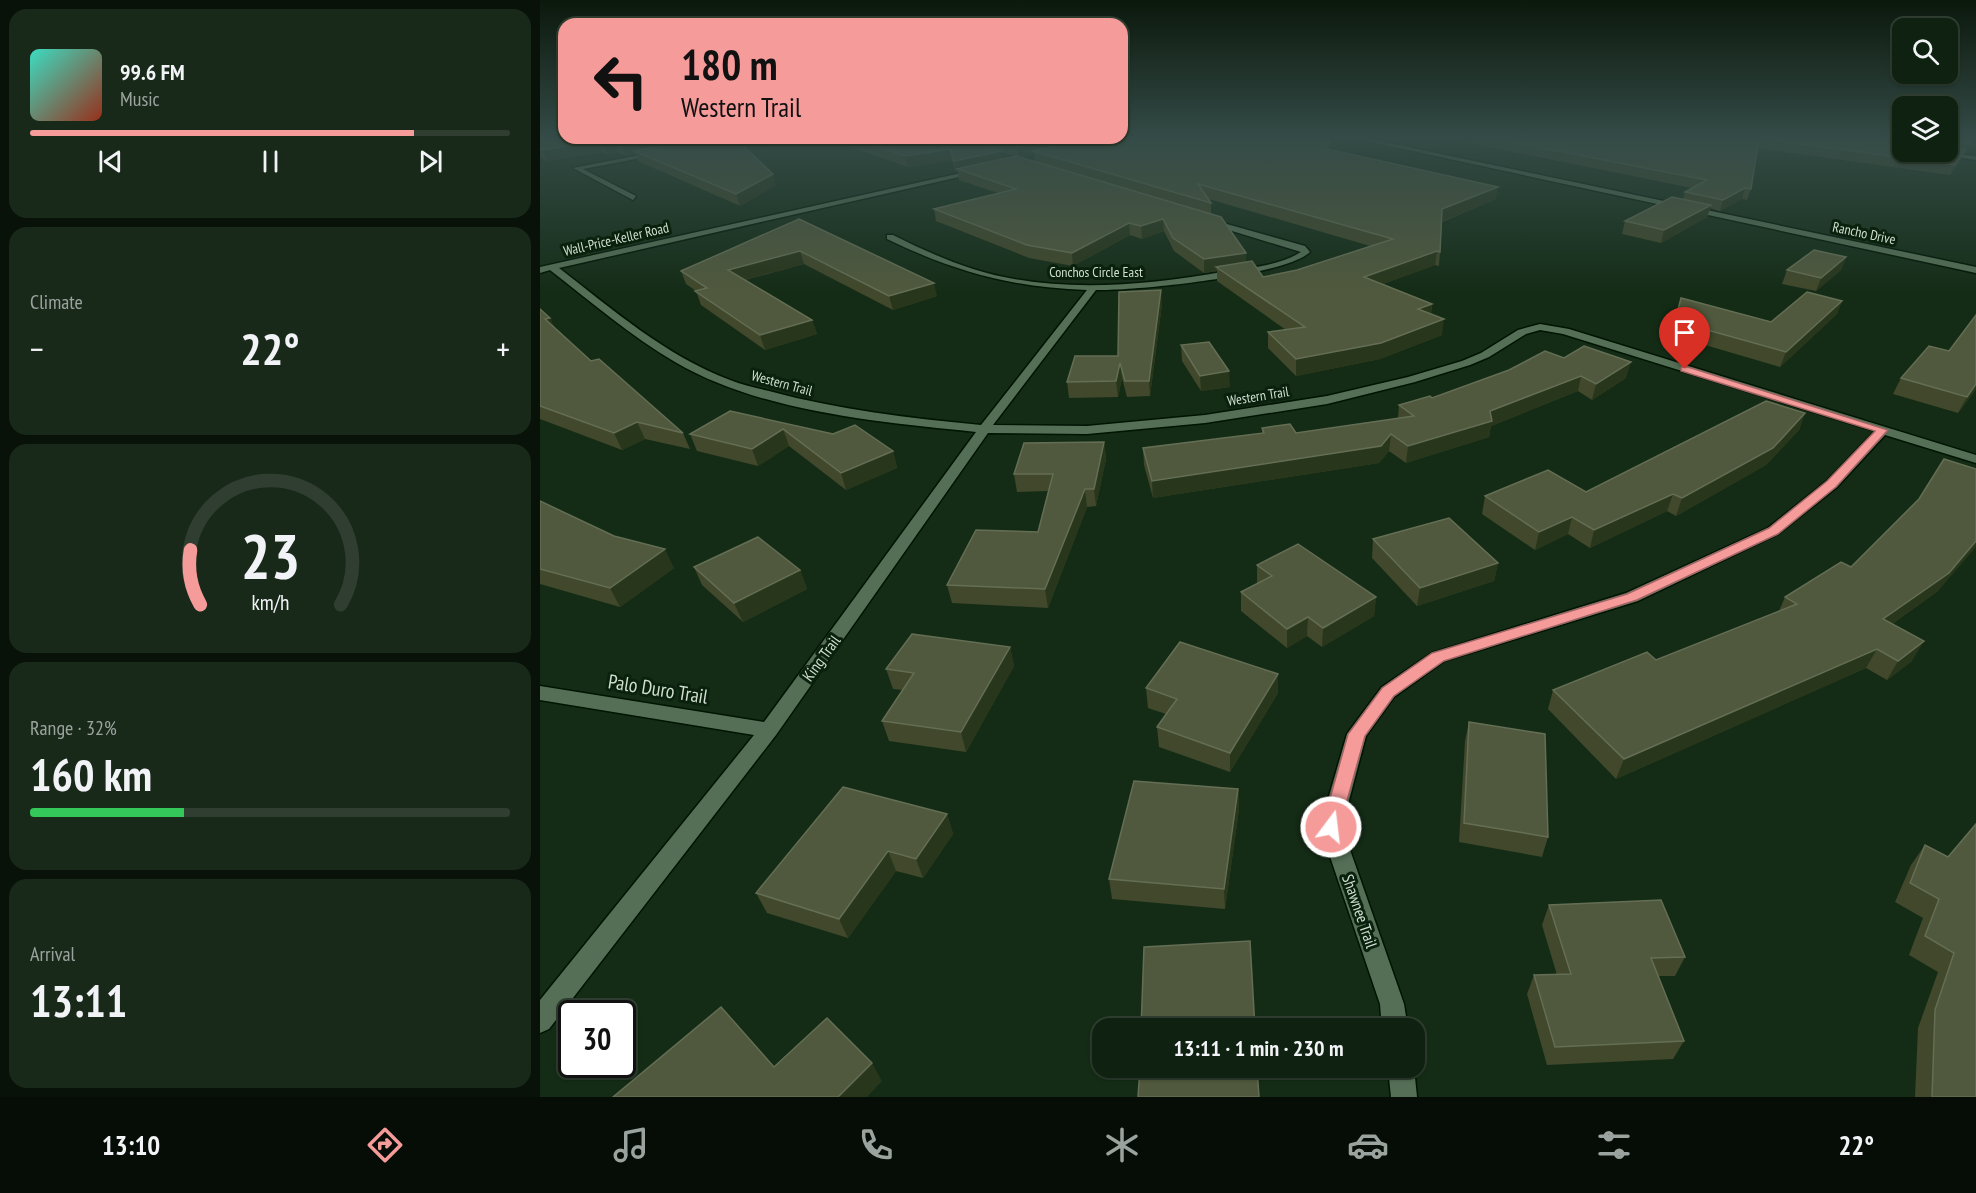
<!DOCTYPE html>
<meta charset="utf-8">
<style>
:root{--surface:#0f2110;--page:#182919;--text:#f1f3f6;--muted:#9ba39f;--line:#2f3e30;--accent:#f59b9a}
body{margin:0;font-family:"PT Sans Narrow",sans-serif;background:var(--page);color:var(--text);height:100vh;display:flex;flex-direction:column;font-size:22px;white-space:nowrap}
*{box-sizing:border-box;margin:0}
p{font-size:20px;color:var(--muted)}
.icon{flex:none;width:33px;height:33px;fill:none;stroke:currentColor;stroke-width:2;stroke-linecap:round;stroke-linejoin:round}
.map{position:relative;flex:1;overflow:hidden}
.panel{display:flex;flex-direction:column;gap:9px;padding:9px;background:#081209;width:540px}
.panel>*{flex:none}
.hud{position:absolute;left:18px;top:18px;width:570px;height:126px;border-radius:18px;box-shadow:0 2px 4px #0004,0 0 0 2px var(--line);background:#f59b9a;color:#111;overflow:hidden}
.fabs{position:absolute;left:1352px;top:18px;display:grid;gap:12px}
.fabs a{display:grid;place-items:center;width:66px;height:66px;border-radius:12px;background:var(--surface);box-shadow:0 2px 4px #0004,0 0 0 2px var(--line);font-size:30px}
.speed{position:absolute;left:18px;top:1000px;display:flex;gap:12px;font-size:30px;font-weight:700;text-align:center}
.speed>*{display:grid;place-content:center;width:78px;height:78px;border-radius:50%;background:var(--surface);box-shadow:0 2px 4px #0004,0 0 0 2px var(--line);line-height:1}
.speed .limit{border:3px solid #111;border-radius:9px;background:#fff;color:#111}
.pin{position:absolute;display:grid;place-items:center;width:51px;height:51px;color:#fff;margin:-62px -26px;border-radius:50% 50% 50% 0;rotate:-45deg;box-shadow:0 0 6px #0007}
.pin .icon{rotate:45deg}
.me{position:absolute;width:66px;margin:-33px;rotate:15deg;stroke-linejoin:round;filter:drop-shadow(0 0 4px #0008)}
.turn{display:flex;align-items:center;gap:21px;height:126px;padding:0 24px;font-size:27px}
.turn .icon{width:78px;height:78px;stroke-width:2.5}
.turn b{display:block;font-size:42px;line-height:51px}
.big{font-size:45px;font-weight:700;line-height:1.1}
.panel .card{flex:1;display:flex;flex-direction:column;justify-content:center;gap:9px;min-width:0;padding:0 21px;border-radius:18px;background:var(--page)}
.panel .dial{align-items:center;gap:0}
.dial svg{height:156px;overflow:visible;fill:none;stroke:var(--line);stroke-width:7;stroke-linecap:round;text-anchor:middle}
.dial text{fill:var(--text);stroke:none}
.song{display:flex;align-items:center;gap:18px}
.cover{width:72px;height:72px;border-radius:9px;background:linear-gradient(135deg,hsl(170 70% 55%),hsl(10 70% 35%))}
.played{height:6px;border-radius:3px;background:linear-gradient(90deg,var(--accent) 80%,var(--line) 80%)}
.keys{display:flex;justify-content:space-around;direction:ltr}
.heat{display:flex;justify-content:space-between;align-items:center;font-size:33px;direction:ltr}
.charge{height:9px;border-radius:4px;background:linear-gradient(90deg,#34c759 32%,var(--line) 0)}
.trip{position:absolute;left:552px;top:1018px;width:333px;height:60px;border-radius:18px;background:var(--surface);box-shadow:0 2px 4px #0004,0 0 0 2px var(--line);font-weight:700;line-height:60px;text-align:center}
.menu{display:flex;height:96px;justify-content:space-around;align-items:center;background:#060d06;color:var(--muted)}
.menu .icon{width:42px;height:42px}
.menu .active{color:var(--accent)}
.menu b{font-size:27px;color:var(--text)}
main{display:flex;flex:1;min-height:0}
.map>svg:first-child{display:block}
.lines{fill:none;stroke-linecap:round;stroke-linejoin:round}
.minor-casing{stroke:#001402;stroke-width:3}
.minor{fill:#556f56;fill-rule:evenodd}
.wall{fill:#41482b;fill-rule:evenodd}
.shaded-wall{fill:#28361b}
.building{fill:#50593d;stroke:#646e54;stroke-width:1.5}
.route{fill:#f59b9a;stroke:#9f6564;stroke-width:1.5}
.labels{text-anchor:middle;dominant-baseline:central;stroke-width:6;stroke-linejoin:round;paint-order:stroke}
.far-street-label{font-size:14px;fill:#d0dfd1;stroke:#0a220d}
.street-label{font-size:16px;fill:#d0dfd1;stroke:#0a220d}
.near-street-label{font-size:20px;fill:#d0dfd1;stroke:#0a220d}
</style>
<main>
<section class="panel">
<div class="card">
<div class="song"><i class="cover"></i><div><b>99.6 FM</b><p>Music</p></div></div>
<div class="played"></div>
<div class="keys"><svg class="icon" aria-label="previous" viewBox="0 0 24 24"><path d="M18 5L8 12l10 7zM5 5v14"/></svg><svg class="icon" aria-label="pause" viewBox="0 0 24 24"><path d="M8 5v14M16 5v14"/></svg><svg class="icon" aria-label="next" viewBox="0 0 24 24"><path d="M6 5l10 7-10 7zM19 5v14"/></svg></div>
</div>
<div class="card"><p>Climate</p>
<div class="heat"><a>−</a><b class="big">22°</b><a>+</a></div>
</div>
<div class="card dial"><svg viewBox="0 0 100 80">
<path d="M14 69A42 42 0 1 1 86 69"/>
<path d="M14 69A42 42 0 0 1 9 41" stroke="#f59b9a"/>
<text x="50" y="56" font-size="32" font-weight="700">23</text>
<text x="50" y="72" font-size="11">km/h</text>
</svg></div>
<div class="card"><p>Range · 32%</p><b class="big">160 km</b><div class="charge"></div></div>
<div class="card"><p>Arrival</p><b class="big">13:11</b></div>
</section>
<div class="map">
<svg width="1436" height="1097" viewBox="0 0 1436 1097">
<rect width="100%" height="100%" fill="#142c16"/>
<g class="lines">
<defs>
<g id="minor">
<polygon points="817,139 830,139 1436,267 1436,273"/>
<polygon points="115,152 117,155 43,169 96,196 93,200 33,168"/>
<polygon points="1394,152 1436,156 1436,160 1397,154"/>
<path d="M 439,169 L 441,172 L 19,268 C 72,309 126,356 190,380 C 202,385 216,388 229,391 C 299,410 369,418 441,425 L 547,290 C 473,288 413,271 347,239 L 347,235 L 353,235 C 379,248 405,260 433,269 C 512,294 601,286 682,272 C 707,268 739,266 761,252 L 666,223 L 666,219 L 669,219 L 765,246 L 770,252 C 745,276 595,291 556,290 L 453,425 L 547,426 L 665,415 L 787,396 L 868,377 L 922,361 L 941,353 L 978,330 L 1000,324 L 1029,329 L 1436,455 L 1436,463 L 1345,435 L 1297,487 L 1238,534 L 1098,601 L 904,661 L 854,697 L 826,736 L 802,827 L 864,1004 L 868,1029 L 842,1029 L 840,1004 L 780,827 L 807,734 L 842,687 L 892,653 L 1086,593 L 1228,528 L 1287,481 L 1335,431 L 1023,334 L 1000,330 L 986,334 L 949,357 L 930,365 L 875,382 L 787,404 L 665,423 L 547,434 L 448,433 L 236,735 L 9,1029 L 0,1033 L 0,1000 L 214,735 L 0,700 L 0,686 L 224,722 L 436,432 C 339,422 220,412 135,362 C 91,336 51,302 10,270 L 0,273 L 0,267 Z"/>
<polygon points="848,1068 874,1068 877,1097 851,1097"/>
</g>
</defs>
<use href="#minor" class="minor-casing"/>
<use href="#minor" class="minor"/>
</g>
<g class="wall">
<polygon points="0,139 196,139 236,185 200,206 98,161 95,154 86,156 78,152 67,154 62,152 7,161 0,157"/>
<path d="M 288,139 L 791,139 L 789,150 L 956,199 L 902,222 L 900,252 L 899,266 L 895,265 L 843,284 L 892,304 L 891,314 L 902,335 L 840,359 L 756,376 L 728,348 L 728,332 L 746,330 L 677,281 L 677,271 L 664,273 L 634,251 L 624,231 L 602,239 L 590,235 L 533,266 L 489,258 L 396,221 L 394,209 L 458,193 L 419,180 L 418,172 L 416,172 L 412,160 L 368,167 ZM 461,152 L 475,156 L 462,159 ZM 494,154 L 495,161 L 481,157 ZM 669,199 L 830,246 L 757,270 L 723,277 L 706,262 L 706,253 L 671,214 L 671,203 Z"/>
<polygon points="909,139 1362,139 1362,152 1407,152 1407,139 1435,139 1425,153 1424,153 1421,160 1410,175 1217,148 1211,189 1207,200 1202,199 1180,211 1170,208 1167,217 1121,243 1082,234 1085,221 1143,199 1145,192 1152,188"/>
<polygon points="259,219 397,296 353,310 264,264 205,280 272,320 277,334 225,350 161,305 156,291 146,284 141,271"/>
<polygon points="1306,257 1301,270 1276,291 1242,284 1247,270"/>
<polygon points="1141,298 1231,322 1302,301 1297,314 1240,367 1131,335"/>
<polygon points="622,304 610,396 587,397 582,378 578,397 529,398 527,382 578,356"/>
<polygon points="0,309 15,328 51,361 143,433 150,449 105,439 82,450 0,419"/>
<polygon points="641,345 690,387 661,391 642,361"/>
<polygon points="1024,358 1086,378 1052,400 1038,391 951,426 949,437 866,463 849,451 839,463 613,498 604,465 603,448 722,433 722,428 756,433 858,418 859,405 892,398"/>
<polygon points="1361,378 1436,389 1418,413 1353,394"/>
<polygon points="190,411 353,451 357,468 306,490 249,446 218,466 157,451 150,434"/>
<polygon points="1265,413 1259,430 1226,465 1136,516 1127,511 1050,548 1028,534 995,550 942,514 945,496 1046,492"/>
<polygon points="564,442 566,459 556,506 547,507 508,608 412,603 407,585 498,532 508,491 477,492 474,474"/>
<polygon points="0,501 134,568 80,607 0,584"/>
<polygon points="833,539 958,563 954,581 877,606 832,558"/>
<polygon points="717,565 836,597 834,616 782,647 767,636 747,648 701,611 701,592 717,584"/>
<polygon points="154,567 260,570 267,589 203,622 162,585"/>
<polygon points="1311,567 1398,591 1352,624 1372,661 1347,680 1326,668 1076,779 1008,709 1013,690 1116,660 1239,611 1245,597"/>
<polygon points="470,647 474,666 426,752 349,741 342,721 363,690 353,689 346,669"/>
<polygon points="606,688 738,693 690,772 619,747 617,727 626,714 608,708"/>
<polygon points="929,722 1008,837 1002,857 919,842 925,741"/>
<polygon points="698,789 699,809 685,909 572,899 569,879"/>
<polygon points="407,814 413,834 383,878 356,871 308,938 227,913 216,893"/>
<polygon points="1385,845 1408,857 1436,1097 1375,1097 1378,1028 1398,972 1369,955 1383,918 1355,902 1371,865"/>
<polygon points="1009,905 1145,957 1135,976 1118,976 1144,1041 1133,1059 1007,1065 987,994 994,975 1017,975 1002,925"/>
</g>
<g class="shaded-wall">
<polygon points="111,139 169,139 94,151 95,154 86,156 82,145"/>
<polygon points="511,139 559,139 493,151 494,154 479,158 477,147"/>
<polygon points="790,139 791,139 787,160 787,149"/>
<polygon points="1432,139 1435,139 1425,153"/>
<polygon points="57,141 62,152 7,161 2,150"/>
<polygon points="74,142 78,152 67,154 62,144"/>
<polygon points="410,149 412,160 368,167 365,156"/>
<polygon points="1425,150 1421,160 1410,175 1415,165"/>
<polygon points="461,151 463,162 417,169 418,172 416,172 414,161"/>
<polygon points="233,174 236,185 200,206 196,194"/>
<polygon points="958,187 956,199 900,222 902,209"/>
<polygon points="1205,188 1202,199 1180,211 1183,200"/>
<polygon points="1171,205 1167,217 1121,243 1124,230"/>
<polygon points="623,219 624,231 602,239 601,226"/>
<polygon points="589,223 590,235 533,266 532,253"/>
<polygon points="260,251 264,264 192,283 188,270"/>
<polygon points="897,251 895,265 823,291 824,277"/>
<polygon points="706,253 706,266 676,267 677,271 664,273 664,259"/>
<polygon points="1306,257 1301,270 1276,291 1281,278"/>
<polygon points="394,283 397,296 353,310 349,296"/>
<polygon points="621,290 622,304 610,396 609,381"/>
<polygon points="1302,301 1297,314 1240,367 1246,352"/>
<polygon points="892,304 890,319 878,309"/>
<polygon points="10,318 17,332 5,319"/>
<polygon points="904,319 902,335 840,359 756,376 756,359"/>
<polygon points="272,320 277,334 225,350 220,335"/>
<polygon points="1091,362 1086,378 1052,400 1056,384"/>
<polygon points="580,363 582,378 578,397 576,381"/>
<polygon points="689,371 690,387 661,391 660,376"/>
<polygon points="1041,376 1038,391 951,426 949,437 866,463 868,446 950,411"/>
<polygon points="1436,384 1436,389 1418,413 1427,397"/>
<polygon points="1265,413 1259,430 1226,465 1136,516 1142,498"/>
<polygon points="97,422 105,439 82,450 74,433"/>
<polygon points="243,429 249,446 218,466 212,449"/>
<polygon points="851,434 849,451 839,463 613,498 612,481"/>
<polygon points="564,442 566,459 556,506 554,489"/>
<polygon points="353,451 357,468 306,490 301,473"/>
<polygon points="545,489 547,507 508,608 505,589"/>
<polygon points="1133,494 1127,511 1050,548 1054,530"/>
<polygon points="1032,517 1028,534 995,550 999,532"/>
<polygon points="1436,541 1436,547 1398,591 1332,638 1343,619"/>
<polygon points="125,549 134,568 80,607 70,588"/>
<polygon points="958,563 954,581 877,606 880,588"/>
<polygon points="260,570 267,589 203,622 194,603"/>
<polygon points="836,597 834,616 782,647 783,628"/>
<polygon points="768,617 767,636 747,648 747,629"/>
<polygon points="1384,641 1372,661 1347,680 1358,661"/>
<polygon points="470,647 474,666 426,752 421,732"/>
<polygon points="1337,649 1326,668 1076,779 1084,759"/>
<polygon points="738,674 738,693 690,772 690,753"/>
<polygon points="698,789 699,809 685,909 684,889"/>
<polygon points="407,814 413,834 383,878 376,859"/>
<polygon points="348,851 356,871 308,938 299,919"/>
<polygon points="332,1063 342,1081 327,1097 298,1097"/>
</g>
<g class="building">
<polygon points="0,139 111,139 82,145 74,142 62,144 57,141 2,150 0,149"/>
<polygon points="155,139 196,139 233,174 196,194 94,151"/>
<polygon points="316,139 427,139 461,151 414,161 410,149 365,156"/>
<polygon points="453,139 511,139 477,147"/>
<polygon points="545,139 790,139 787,149 958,187 902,209 900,252 897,251 824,277 892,304 878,309 904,319 841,343 756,359 728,332 765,327 676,267 712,261 723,277 757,270 853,239 658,184 671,203 493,151"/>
<polygon points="956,139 1219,139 1211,189 1205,188 1183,200 1145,192 1167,180"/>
<polygon points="1226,139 1354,139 1362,140 1362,152 1407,152 1407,148 1425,150 1415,165"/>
<polygon points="1407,139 1432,139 1430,143 1407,142"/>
<polygon points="476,156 681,217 706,253 664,259 633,238 623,219 601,226 589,223 532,253 487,245 394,209 476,189 417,169"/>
<polygon points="1132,197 1171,205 1124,230 1085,221"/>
<polygon points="259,219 394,283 349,296 260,251 188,270 272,320 220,335 155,291 167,288 141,271"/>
<polygon points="1274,250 1306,257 1281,278 1247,270"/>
<polygon points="621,290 609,381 585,381 580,363 576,381 527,382 535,356 578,356 579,292"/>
<polygon points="1267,292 1302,301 1246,352 1135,321 1141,298 1231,322"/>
<polygon points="0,309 10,318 5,319 51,361 59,359 143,433 97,422 74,433 0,406"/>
<polygon points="1436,315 1436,384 1427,397 1361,378 1389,346 1409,351"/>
<polygon points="669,342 689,371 660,376 641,345"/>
<polygon points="1044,346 1091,362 1056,384 1041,376 950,411 952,421 868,446 851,434 841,446 612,481 603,448 724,433 722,428 750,424 756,433 874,416 859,405 890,396 892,398 969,370 1005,351 1024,358"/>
<polygon points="1226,401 1265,413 1233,448 1142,498 1133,494 1054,530 1032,517 999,532 945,496 1008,470 1046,492"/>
<polygon points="190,411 293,434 315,425 353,451 301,473 243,429 212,449 150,434"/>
<polygon points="564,442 554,489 545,489 505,589 407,585 436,530 498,532 513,474 474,474 484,443"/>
<polygon points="1404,459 1436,469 1436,541 1409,573 1343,619 1384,641 1358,661 1337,649 1084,759 1013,690 1107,652 1116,660 1257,604 1245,597 1301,562 1311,567 1379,499"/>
<polygon points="0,501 74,536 125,549 70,588 0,569"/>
<polygon points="909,518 958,563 880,588 833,539"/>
<polygon points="218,537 260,570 194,603 154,567"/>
<polygon points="758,544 836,597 783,628 768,617 747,629 701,592 732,576 717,565"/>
<polygon points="372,634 470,647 421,732 342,721 374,673 346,669"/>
<polygon points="640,642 738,674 690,753 617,727 637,699 606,688"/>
<polygon points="929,722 1005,734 1008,837 924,823"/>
<polygon points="594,781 698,789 684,889 569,879"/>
<polygon points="303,787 407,814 376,859 348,851 299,919 216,893"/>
<polygon points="1436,824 1436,1097 1392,1097 1395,1010 1414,953 1385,936 1399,899 1370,883 1385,845 1408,857"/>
<polygon points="1121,900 1145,957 1111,958 1144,1041 1015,1047 994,975 1031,974 1009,905"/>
<polygon points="710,941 715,1029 601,1029 604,947"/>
<polygon points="181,1007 234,1067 287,1018 332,1063 298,1097 73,1097"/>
<polygon points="600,1068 717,1068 719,1097 598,1097"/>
</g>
<linearGradient id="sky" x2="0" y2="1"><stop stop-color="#0b180c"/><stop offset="0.47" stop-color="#344b47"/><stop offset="1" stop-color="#344b47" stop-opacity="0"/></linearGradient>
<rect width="1436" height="293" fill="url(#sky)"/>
<polygon class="route" points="1141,367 1148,367 1348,430 1296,487 1238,534 1097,600 904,661 854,696 825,736 798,833 791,835 785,833 782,827 808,734 842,688 892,653 1087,594 1229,528 1287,481 1335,431 1141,371"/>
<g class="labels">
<g class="far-street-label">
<text transform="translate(1324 233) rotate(12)">Rancho Drive</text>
<text transform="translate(76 239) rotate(-13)">Wall-Price-Keller Road</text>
<text x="556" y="272">Conchos Circle East</text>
<text transform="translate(242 383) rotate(15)">Western Trail</text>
<text transform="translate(718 396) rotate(-9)">Western Trail</text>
</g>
<g class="street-label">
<text transform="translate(281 658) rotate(-54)">King Trail</text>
<text transform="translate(820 911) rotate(71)">Shawnee Trail</text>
</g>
<g class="near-street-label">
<text transform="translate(118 689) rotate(9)">Palo Duro Trail</text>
</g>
</g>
</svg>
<div class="fabs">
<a><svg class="icon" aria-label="search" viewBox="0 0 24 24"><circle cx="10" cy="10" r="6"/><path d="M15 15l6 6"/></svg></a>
<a><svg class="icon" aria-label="layers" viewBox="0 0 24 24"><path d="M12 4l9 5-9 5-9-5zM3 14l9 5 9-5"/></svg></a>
</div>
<div class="speed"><div class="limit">30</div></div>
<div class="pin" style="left:1145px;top:369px;background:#d93025"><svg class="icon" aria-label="arrive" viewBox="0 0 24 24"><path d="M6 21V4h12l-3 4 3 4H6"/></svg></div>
<svg class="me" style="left:791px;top:827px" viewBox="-20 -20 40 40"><circle r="17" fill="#f59b9a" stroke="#fff" stroke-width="3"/><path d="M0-11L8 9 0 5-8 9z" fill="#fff"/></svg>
<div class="trip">13:11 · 1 min · 230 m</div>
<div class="hud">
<div class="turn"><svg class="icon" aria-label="left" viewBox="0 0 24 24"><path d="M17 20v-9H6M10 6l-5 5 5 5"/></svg><div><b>180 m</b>Western Trail</div></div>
</div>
</div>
</main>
<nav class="menu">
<b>13:10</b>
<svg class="icon active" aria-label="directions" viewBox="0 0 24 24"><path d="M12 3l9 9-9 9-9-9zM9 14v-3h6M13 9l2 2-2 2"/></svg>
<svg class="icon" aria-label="music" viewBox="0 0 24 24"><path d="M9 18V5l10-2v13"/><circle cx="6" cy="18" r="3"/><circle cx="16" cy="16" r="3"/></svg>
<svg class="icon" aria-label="phone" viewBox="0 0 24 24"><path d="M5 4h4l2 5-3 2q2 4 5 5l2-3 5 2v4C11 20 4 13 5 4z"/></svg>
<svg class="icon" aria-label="climate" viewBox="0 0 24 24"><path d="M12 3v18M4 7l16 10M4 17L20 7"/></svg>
<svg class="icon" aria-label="car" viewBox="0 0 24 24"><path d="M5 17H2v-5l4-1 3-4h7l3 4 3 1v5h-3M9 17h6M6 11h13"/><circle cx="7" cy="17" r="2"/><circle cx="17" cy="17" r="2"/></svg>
<svg class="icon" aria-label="filters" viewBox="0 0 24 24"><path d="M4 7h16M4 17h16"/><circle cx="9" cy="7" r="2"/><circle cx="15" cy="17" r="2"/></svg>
<b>22°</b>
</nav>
